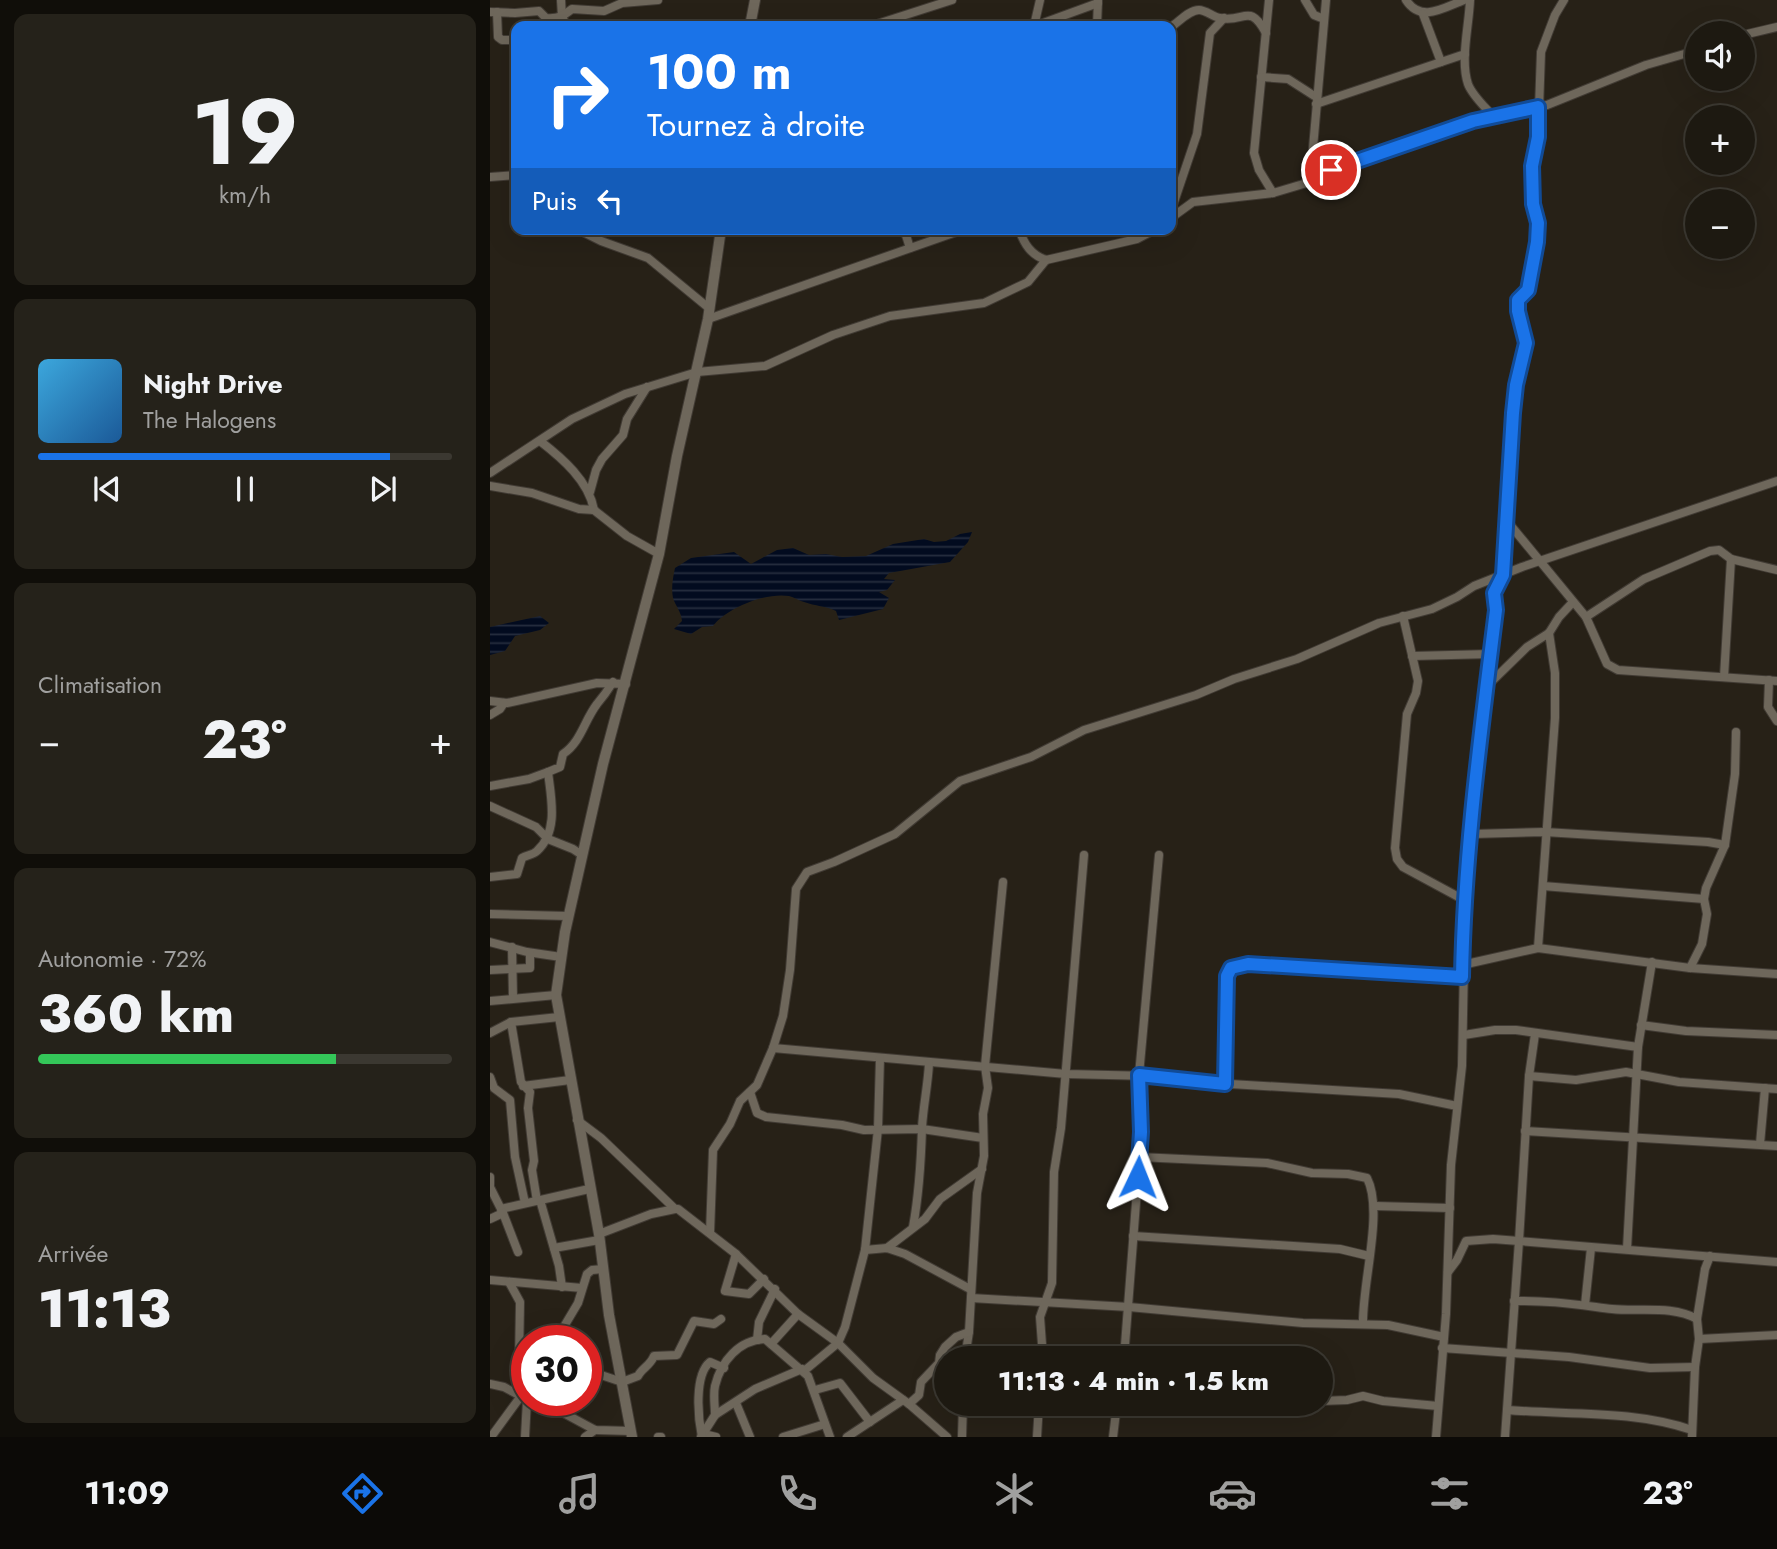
<!DOCTYPE html>
<html lang="fr">
<meta charset="utf-8">
<style>
:root{--surface:#1d1911;--page:#25221a;--text:#f1f3f6;--muted:#a0a09f;--line:#3b3831;--accent:#1a73e8}
body{margin:0;font-family:Jost,sans-serif;background:var(--page);color:var(--text);height:100vh;display:flex;flex-direction:column;font-size:26px;white-space:nowrap}
*{box-sizing:border-box;margin:0}
p{font-size:23px;color:var(--muted)}
.icon{flex:none;width:38px;height:38px;fill:none;stroke:currentColor;stroke-width:2;stroke-linecap:round;stroke-linejoin:round}
.map{position:relative;flex:1;overflow:hidden}
.panel{display:flex;flex-direction:column;gap:14px;padding:14px;background:#100e09;width:490px}
.panel>*{flex:none}
.guide{position:absolute;left:21px;top:21px;width:665px;height:214px;border-radius:14px;box-shadow:0 7px 28px #0002,0 0 0 2px var(--line);background:#1a73e8;color:#fff;overflow:hidden}
.tools{position:absolute;left:1195px;top:21px;display:grid;gap:14px}
.tools a{display:grid;place-items:center;width:70px;height:70px;border-radius:50%;background:var(--surface);box-shadow:0 7px 28px #0002,0 0 0 2px var(--line);font-size:35px}
.speed{position:absolute;left:21px;top:1325px;display:flex;gap:14px;font-size:35px;font-weight:700;text-align:center}
.speed>*{display:grid;place-content:center;width:91px;height:91px;border-radius:50%;background:var(--surface);box-shadow:0 7px 28px #0002,0 0 0 2px var(--line);line-height:1}
.speed .limit{border:10px solid #d22;background:#fff;color:#111}
.pin{position:absolute;display:grid;place-items:center;width:60px;height:60px;color:#fff;margin:-30px;border:4px solid #fff;border-radius:50%;box-shadow:0 2px 7px #0007}
.me{position:absolute;width:77px;margin:-38px;rotate:2deg;stroke-linejoin:round;filter:drop-shadow(0 0 5px #0008)}
.turn{display:flex;align-items:center;gap:24px;height:147px;padding:0 21px;font-size:32px}
.turn .icon{width:91px;height:91px;stroke-width:2.5}
.turn b{display:block;font-size:49px;line-height:60px}
.then{display:flex;align-items:center;height:66px;padding:0 21px;background:#0003;gap:14px;font-size:26px}
.big{font-size:52px;font-weight:800;line-height:1.1}
.panel .widget{flex:1;display:flex;flex-direction:column;justify-content:center;gap:10px;min-width:0;padding:0 24px;border-radius:14px;background:var(--page)}
.panel .dial{align-items:center;gap:0}
.dial b{font-size:91px;line-height:1}
.song{display:flex;align-items:center;gap:21px}
.cover{width:84px;height:84px;border-radius:10px;background:linear-gradient(135deg,hsl(200 70% 55%),hsl(210 70% 35%))}
.played{height:7px;border-radius:4px;background:linear-gradient(90deg,var(--accent) 85%,var(--line) 85%)}
.keys{display:flex;justify-content:space-around;direction:ltr}
.heat{display:flex;justify-content:space-between;align-items:center;font-size:38px;direction:ltr}
.charge{height:10px;border-radius:5px;background:linear-gradient(90deg,#34c759 72%,var(--line) 0)}
.trip{position:absolute;left:444px;top:1346px;width:399px;height:70px;border-radius:35px;background:var(--surface);box-shadow:0 7px 28px #0002,0 0 0 2px var(--line);font-weight:800;line-height:70px;text-align:center}
.tabs{display:flex;height:112px;justify-content:space-around;align-items:center;background:#0c0a07;color:var(--muted)}
.tabs .icon{width:49px;height:49px}
.tabs .current{color:var(--accent)}
.tabs b{font-size:32px;color:var(--text)}
main{display:flex;flex:1;min-height:0}
.map>svg:first-child{display:block}
.water{fill:url(#water-rules)}
.lines{fill:none;stroke-linecap:round;stroke-linejoin:round}
.street-casing{stroke:#413b34;stroke-width:10}
.secondary-casing{stroke:#413b34;stroke-width:12}
.street{stroke:#6e675b;stroke-width:8}
.secondary{stroke:#6e675b;stroke-width:10}
.route-casing{stroke:#114b97;stroke-width:18}
.route{stroke:#1a73e8;stroke-width:12}
</style>
<main>
<section class="panel">
<div class="widget dial"><b>19</b><p>km/h</p></div>
<div class="widget">
<div class="song"><i class="cover"></i><div><b>Night Drive</b><p>The Halogens</p></div></div>
<div class="played"></div>
<div class="keys"><svg class="icon" aria-label="previous" viewBox="0 0 24 24"><path d="M18 5L8 12l10 7zM5 5v14"/></svg><svg class="icon" aria-label="pause" viewBox="0 0 24 24"><path d="M8 5v14M16 5v14"/></svg><svg class="icon" aria-label="next" viewBox="0 0 24 24"><path d="M6 5l10 7-10 7zM19 5v14"/></svg></div>
</div>
<div class="widget"><p>Climatisation</p>
<div class="heat"><a>−</a><b class="big">23°</b><a>+</a></div>
</div>
<div class="widget"><p>Autonomie · 72%</p><b class="big">360 km</b><div class="charge"></div></div>
<div class="widget"><p>Arrivée</p><b class="big">11:13</b></div>
</section>
<div class="map">
<svg width="1287" height="1437" viewBox="0 0 1287 1437">
<defs>
<pattern id="water-rules" width="6" height="5" patternUnits="userSpaceOnUse" patternTransform="scale(1.75)"><rect width="6" height="5" fill="#020b1f"/><path d="M0 2.5h6" fill="none" stroke="#262e3e"/></pattern>
</defs>
<rect width="100%" height="100%" fill="#272117"/>
<g class="water">
<path d="M 482,532 L 478,542 L 460,562 L 399,573 L 394,579 L 405,580 L 397,590 L 389,592 L 399,598 L 393,609 L 349,620 L 346,611 C 336,606 325,606 314,602 C 309,601 304,597 299,596 C 276,592 237,608 223,626 L 212,627 L 201,634 L 184,629 L 192,621 C 191,611 186,607 183,598 C 181,588 183,577 185,568 L 201,558 L 244,552 L 261,564 L 287,550 L 303,548 L 319,555 L 336,554 L 352,557 L 376,556 L 403,544 L 434,539 L 444,542 L 456,541 L 470,534 Z"/>
<polygon points="50,616 59,623 50,630 25,636 15,651 0,655 0,627"/>
</g>
<g class="lines">
<defs>
<g id="street">
<polyline points="71,0 72,17 77,26"/>
<polyline points="779,0 764,153 769,170 783,193"/>
<polyline points="815,0 824,15 834,19"/>
<path d="M 916,0 C 931,23 953,8 974,0"/>
<path d="M 980,0 C 979,26 970,60 978,84 C 982,95 994,106 1002,115"/>
<path d="M 0,12 L 25,13 L 49,11 L 56,18 C 69,19 73,16 82,9 L 114,11 L 132,3 L 168,0"/>
<polyline points="7,12 8,37 12,40 26,40"/>
<polyline points="933,14 951,62"/>
<polyline points="381,26 462,0"/>
<polyline points="544,26 550,0"/>
<polyline points="545,26 608,3"/>
<polyline points="607,26 608,0"/>
<path d="M 681,27 C 689,22 699,10 709,10 C 716,10 723,17 730,18 C 755,23 759,2 776,33"/>
<polyline points="1253,35 1287,27"/>
<polyline points="771,77 798,79 826,97"/>
<polyline points="826,104 975,54"/>
<polyline points="0,177 26,175"/>
<polyline points="820,182 836,0"/>
<polyline points="682,208 707,134 720,33 734,18"/>
<polyline points="681,218 703,202 783,193 820,182 841,170 892,152 1002,115 1057,105 1156,65 1208,50"/>
<polyline points="87,229 111,241 158,258 220,309"/>
<polyline points="414,229 420,248"/>
<path d="M 529,229 C 534,244 541,255 556,260 L 647,239 L 666,229"/>
<polyline points="218,319 469,231"/>
<path d="M 50,441 C 72,458 99,481 104,510"/>
<polyline points="0,473 82,419 135,394 207,372 275,366 343,335 400,316 494,303 538,282 556,260"/>
<polyline points="0,486 42,493 89,509 104,510 137,536 169,554"/>
<polyline points="100,492 106,470 112,459 133,435 137,419 157,387"/>
<polyline points="1017,521 1096,617 1117,664 1128,670 1287,681"/>
<polyline points="913,616 928,681 926,693 917,714 905,848 907,859 913,867 976,901"/>
<polyline points="1096,617 1154,579 1220,551 1229,550 1241,559 1287,570"/>
<polyline points="922,656 1001,654"/>
<polyline points="1234,677 1241,559"/>
<polyline points="1279,680 1278,707 1287,721"/>
<polyline points="996,687 1037,647 1059,633 1069,617 1083,602"/>
<polyline points="0,701 17,703 107,683 136,684"/>
<polyline points="0,715 10,709 14,703"/>
<path d="M 58,772 L 70,767 L 73,754 C 91,742 94,721 107,704 C 113,697 118,690 123,682"/>
<path d="M 0,786 L 39,779 L 58,772 C 61,798 69,831 47,851 C 43,855 37,855 32,858 L 27,874 L 0,877"/>
<polyline points="0,806 46,827 58,839 83,849 92,855"/>
<polyline points="982,834 1055,832 1218,842 1235,845"/>
<polyline points="1053,886 1214,899"/>
<polyline points="0,914 78,916"/>
<polyline points="0,942 37,952 71,957"/>
<polyline points="22,947 23,998"/>
<polyline points="1048,948 1065,718 1065,673 1059,633"/>
<polyline points="972,965 1048,948 1200,968 1287,974"/>
<polyline points="1200,968 1212,944 1217,914 1214,899 1216,888 1235,845 1245,774 1246,732"/>
<polyline points="0,970 40,968 40,953"/>
<polyline points="0,1001 66,995"/>
<polyline points="21,1022 31,1082 40,1092 38,1108 44,1161 42,1170 47,1201"/>
<polyline points="1151,1025 1196,1031 1287,1035"/>
<polyline points="0,1033 21,1022 69,1017"/>
<polyline points="1045,1034 1039,1076 1029,1241 1287,1262"/>
<polyline points="974,1035 1005,1030 1026,1030 1148,1047"/>
<polyline points="283,1048 576,1074 661,1076 690,1081 909,1094 967,1106"/>
<polyline points="1039,1076 1086,1080 1136,1072 1189,1082 1287,1089"/>
<polyline points="0,1077 4,1088 20,1100 25,1157 35,1203"/>
<polyline points="735,1084 737,976 741,968 758,964 972,977"/>
<polyline points="33,1086 80,1080"/>
<polyline points="260,1092 267,1113 276,1117 352,1125 374,1130 432,1129 493,1138"/>
<polyline points="87,1120 111,1138 185,1209 188,1209 246,1254 308,1314 348,1343 383,1378 419,1404 457,1437"/>
<polyline points="1035,1131 1287,1146"/>
<polyline points="1270,1144 1275,1088"/>
<path d="M 649,1157 L 777,1163 L 822,1173 L 858,1174 L 877,1178 C 894,1211 872,1283 873,1324"/>
<polyline points="0,1177 0,1188"/>
<polyline points="0,1187 13,1213 28,1252"/>
<polyline points="50,1200 69,1266 72,1287"/>
<polyline points="885,1206 960,1208"/>
<polyline points="11,1209 99,1189"/>
<polyline points="0,1219 13,1213"/>
<path d="M 423,1227 C 429,1194 431,1162 432,1128 C 433,1107 438,1085 439,1063"/>
<polyline points="220,1233 223,1150 240,1124 250,1101 267,1085 283,1048 293,1016 300,970 306,889 317,872 344,862 405,834 470,781 541,757 594,730 706,695 744,679 807,659 889,623 942,609 967,597 984,586 1032,567 1287,481"/>
<polyline points="109,1234 161,1214 185,1209"/>
<polyline points="643,1236 850,1249 879,1256"/>
<polyline points="64,1248 109,1240"/>
<polyline points="397,1248 435,1219 450,1199 492,1169"/>
<polyline points="1137,1249 1148,1047 1162,962"/>
<polyline points="375,1250 397,1248 415,1254 480,1289"/>
<polyline points="246,1254 235,1291 259,1294 274,1279"/>
<polyline points="958,1272 967,1260 976,1241 1003,1239 1029,1241 1015,1437"/>
<polyline points="0,1280 92,1288"/>
<polyline points="19,1282 30,1302 29,1361 31,1368 37,1370"/>
<polyline points="481,1298 639,1307 813,1323 898,1325 954,1337"/>
<path d="M 1024,1301 C 1058,1300 1089,1305 1122,1309 C 1150,1312 1182,1305 1207,1319"/>
<polyline points="1095,1305 1101,1248"/>
<polyline points="1209,1339 1287,1335"/>
<polyline points="66,1340 88,1303 97,1274 102,1270 113,1269"/>
<polyline points="267,1340 269,1322 285,1289"/>
<polyline points="281,1344 308,1314"/>
<polyline points="952,1348 1079,1357 1160,1368 1205,1367"/>
<polyline points="475,1358 479,1332"/>
<polyline points="553,1358 550,1317 562,1283 564,1172 571,1128 594,855"/>
<polyline points="634,1358 648,1177 651,1132 649,1075 669,855"/>
<path d="M 96,1370 L 132,1382 L 148,1376 C 152,1368 160,1366 164,1356 L 187,1355 L 204,1321 L 224,1324 L 231,1319"/>
<polyline points="314,1371 348,1343 355,1327 375,1250 388,1129 390,1058"/>
<polyline points="0,1384 14,1387 36,1399"/>
<polyline points="325,1390 350,1383 380,1422"/>
<polyline points="39,1400 68,1410 105,1430 141,1431"/>
<polyline points="831,1401 857,1400 873,1396 893,1401 948,1406"/>
<polyline points="246,1403 260,1437"/>
<polyline points="419,1404 429,1395 431,1382 449,1363 450,1355 455,1347 466,1337 479,1332 487,1193 494,1156 493,1114 498,1088 495,1066 513,882"/>
<polyline points="68,1410 72,1400"/>
<path d="M 1017,1410 C 1079,1415 1143,1410 1202,1430"/>
<path d="M 225,1415 C 225,1406 223,1395 225,1386 C 231,1361 249,1340 275,1339 L 318,1376 L 340,1437"/>
<polyline points="214,1434 226,1437"/>
<polyline points="1,1437 31,1396 37,1384"/>
<polyline points="35,1437 37,1400"/>
<polyline points="95,1437 105,1430"/>
<polyline points="168,1437 171,1437"/>
<polyline points="211,1437 225,1415 265,1389 312,1369"/>
<path d="M 212,1437 C 208,1418 204,1375 220,1362 L 234,1368"/>
<polyline points="293,1437 335,1424"/>
<polyline points="357,1437 413,1400"/>
<polyline points="472,1437 473,1404"/>
<polyline points="547,1437 549,1404"/>
<polyline points="623,1437 627,1404"/>
<polyline points="946,1437 956,1314 961,1165 972,1066 975,912 987,770 1006,610 1004,593 1013,575 1023,413 1025,385 1036,343 1028,311 1028,300 1038,290 1047,242 1048,223 1043,204 1042,166 1048,137 1051,52 1065,15 1074,0"/>
<polyline points="1202,1437 1205,1367 1209,1339 1207,1319 1215,1269 1220,1256"/>
</g>
<g id="secondary">
<polyline points="260,26 265,0"/>
<polyline points="142,1437 119,1315 109,1234 66,995 75,932 113,764 169,554 187,456 218,319 231,229"/>
</g>
</defs>
<use href="#street" class="street-casing"/>
<use href="#secondary" class="secondary-casing"/>
<use href="#street" class="street"/>
<use href="#secondary" class="secondary"/>
</g>
<g class="lines">
<defs>
<path id="route" d="M 648,1177 L 651,1132 L 649,1075 L 735,1084 L 737,976 L 741,968 L 758,964 L 972,977 C 974,855 991,731 1006,610 L 1004,593 L 1013,575 L 1023,413 L 1026,385 L 1036,343 L 1028,311 L 1028,300 L 1038,290 L 1047,242 L 1048,223 L 1043,204 L 1042,166 L 1048,137 L 1048,107 L 983,121 L 841,170"/>
</defs>
<use href="#route" class="route-casing"/>
<use href="#route" class="route"/>
</g>
</svg>
<div class="tools">
<a><svg class="icon" aria-label="sound" viewBox="0 0 24 24"><path d="M4 9h4l5-4v14l-5-4H4zM17 9q2 3 0 6"/></svg></a>
<a>+</a>
<a>−</a>
</div>
<div class="speed"><div class="limit">30</div></div>
<div class="pin" style="left:841px;top:170px;background:#d93025"><svg class="icon" aria-label="arrive" viewBox="0 0 24 24"><path d="M6 21V4h12l-3 4 3 4H6"/></svg></div>
<svg class="me" style="left:648px;top:1177px" viewBox="-20 -20 40 40"><path d="M0-17L14 15 0 8-14 15z" fill="#1a73e8" stroke="#fff" stroke-width="4"/></svg>
<div class="trip">11:13 · 4 min · 1.5 km</div>
<div class="guide">
<div class="turn"><svg class="icon" aria-label="right" viewBox="0 0 24 24"><path d="M7 20v-9h11M14 6l5 5-5 5"/></svg><div><b>100 m</b>Tournez à droite</div></div>
<div class="then">Puis<svg class="icon" aria-label="left" viewBox="0 0 24 24"><path d="M17 20v-9H6M10 6l-5 5 5 5"/></svg></div>
</div>
</div>
</main>
<nav class="tabs">
<b>11:09</b>
<svg class="icon current" aria-label="directions" viewBox="0 0 24 24"><path d="M12 3l9 9-9 9-9-9zM9 14v-3h6M13 9l2 2-2 2"/></svg>
<svg class="icon" aria-label="music" viewBox="0 0 24 24"><path d="M9 18V5l10-2v13"/><circle cx="6" cy="18" r="3"/><circle cx="16" cy="16" r="3"/></svg>
<svg class="icon" aria-label="phone" viewBox="0 0 24 24"><path d="M5 4h4l2 5-3 2q2 4 5 5l2-3 5 2v4C11 20 4 13 5 4z"/></svg>
<svg class="icon" aria-label="climate" viewBox="0 0 24 24"><path d="M12 3v18M4 7l16 10M4 17L20 7"/></svg>
<svg class="icon" aria-label="car" viewBox="0 0 24 24"><path d="M5 17H2v-5l4-1 3-4h7l3 4 3 1v5h-3M9 17h6M6 11h13"/><circle cx="7" cy="17" r="2"/><circle cx="17" cy="17" r="2"/></svg>
<svg class="icon" aria-label="filters" viewBox="0 0 24 24"><path d="M4 7h16M4 17h16"/><circle cx="9" cy="7" r="2"/><circle cx="15" cy="17" r="2"/></svg>
<b>23°</b>
</nav>
